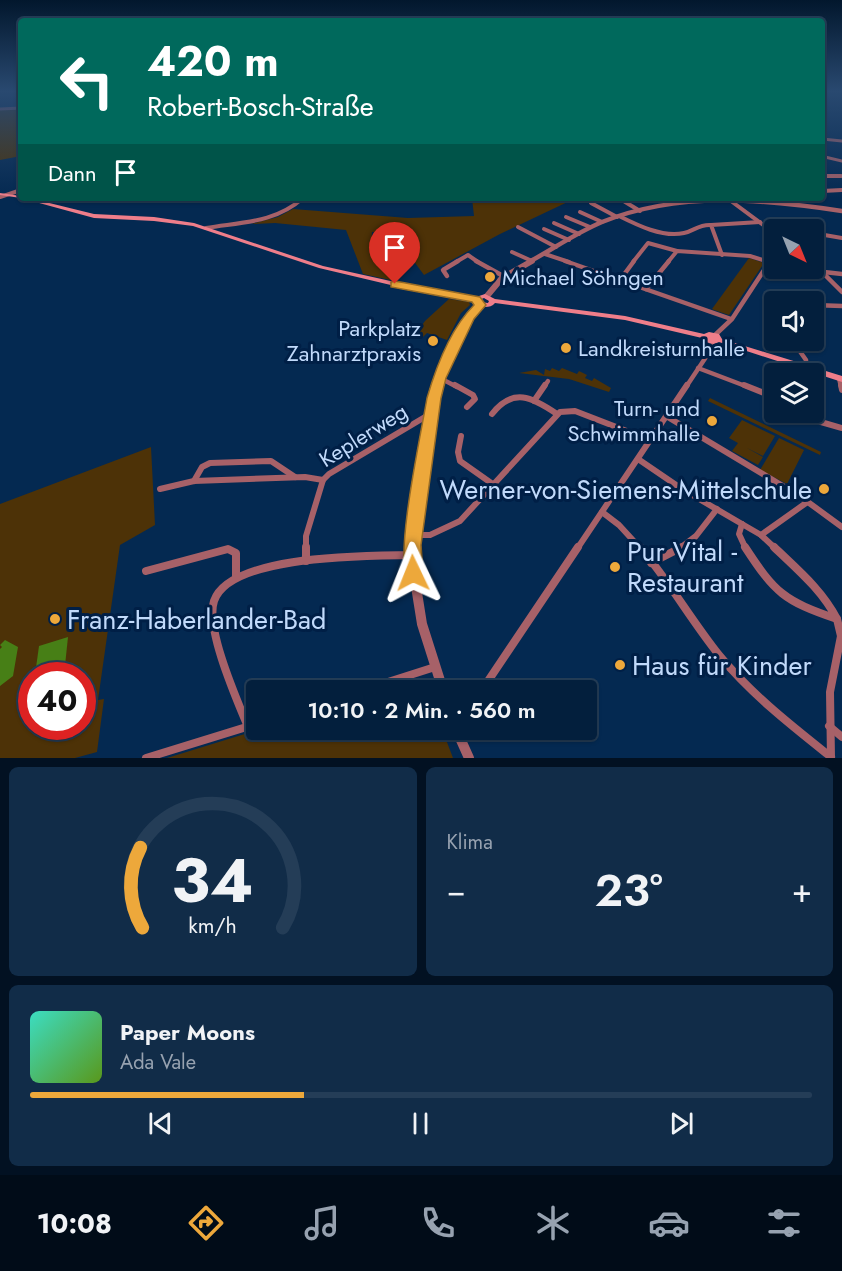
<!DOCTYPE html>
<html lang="de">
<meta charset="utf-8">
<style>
:root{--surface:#031f3d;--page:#112c48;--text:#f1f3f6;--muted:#97a2b0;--line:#243d57;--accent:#eda83b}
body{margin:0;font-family:Jost,sans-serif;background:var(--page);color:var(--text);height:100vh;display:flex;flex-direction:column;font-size:22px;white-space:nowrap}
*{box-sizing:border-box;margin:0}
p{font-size:20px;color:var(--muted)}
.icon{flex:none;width:33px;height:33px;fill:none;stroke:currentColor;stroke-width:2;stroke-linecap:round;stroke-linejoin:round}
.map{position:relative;height:758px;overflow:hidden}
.sheet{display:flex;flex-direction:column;gap:9px;padding:9px;background:#021122;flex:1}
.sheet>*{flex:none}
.banner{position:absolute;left:18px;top:18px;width:807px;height:183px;border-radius:6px;box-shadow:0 2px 4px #0004,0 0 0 2px var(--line);background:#00695c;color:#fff;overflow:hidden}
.needle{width:39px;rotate:137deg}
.controls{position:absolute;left:764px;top:219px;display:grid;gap:12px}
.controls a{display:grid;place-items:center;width:60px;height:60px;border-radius:6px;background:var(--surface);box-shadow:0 2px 4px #0004,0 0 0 2px var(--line);font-size:30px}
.speed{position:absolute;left:18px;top:662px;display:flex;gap:12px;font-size:30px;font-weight:700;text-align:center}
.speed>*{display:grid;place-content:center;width:78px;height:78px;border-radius:50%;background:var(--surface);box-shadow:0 2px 4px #0004,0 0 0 2px var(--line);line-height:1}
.speed .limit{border:9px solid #d22;background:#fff;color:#111}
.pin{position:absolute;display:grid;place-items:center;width:51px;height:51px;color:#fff;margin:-62px -26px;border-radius:50% 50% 50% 0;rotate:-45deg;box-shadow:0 0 6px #0007}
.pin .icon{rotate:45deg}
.me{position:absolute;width:66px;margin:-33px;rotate:358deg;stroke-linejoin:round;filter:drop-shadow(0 0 4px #0008)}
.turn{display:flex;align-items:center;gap:21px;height:126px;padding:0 30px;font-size:27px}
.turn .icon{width:78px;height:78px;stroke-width:2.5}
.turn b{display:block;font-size:42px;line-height:51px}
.then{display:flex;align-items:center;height:57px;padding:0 30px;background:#0003;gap:12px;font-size:22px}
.big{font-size:45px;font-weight:600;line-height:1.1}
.sheet .tile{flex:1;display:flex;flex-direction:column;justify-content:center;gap:9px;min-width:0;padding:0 21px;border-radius:9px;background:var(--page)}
.sheet .dial{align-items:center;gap:0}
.dial svg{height:156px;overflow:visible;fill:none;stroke:var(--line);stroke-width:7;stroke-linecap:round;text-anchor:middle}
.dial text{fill:var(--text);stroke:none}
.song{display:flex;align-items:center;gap:18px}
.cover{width:72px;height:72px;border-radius:9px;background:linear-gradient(135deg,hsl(170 70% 55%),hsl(90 70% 35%))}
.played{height:6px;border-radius:3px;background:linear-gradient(90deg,var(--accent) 35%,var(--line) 35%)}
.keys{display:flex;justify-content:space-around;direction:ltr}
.heat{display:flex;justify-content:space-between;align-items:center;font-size:33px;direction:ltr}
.sheet .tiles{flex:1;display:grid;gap:9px;grid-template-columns:1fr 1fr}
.tile:last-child{grid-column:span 2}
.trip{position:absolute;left:246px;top:680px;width:351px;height:60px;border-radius:6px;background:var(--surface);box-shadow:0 2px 4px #0004,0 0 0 2px var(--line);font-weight:600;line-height:60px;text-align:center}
.tab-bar{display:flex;height:96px;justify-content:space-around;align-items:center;background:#010c18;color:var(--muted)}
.tab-bar .icon{width:42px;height:42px}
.tab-bar .on{color:var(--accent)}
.tab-bar b{font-size:27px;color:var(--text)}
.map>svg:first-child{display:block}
.green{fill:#4d3207;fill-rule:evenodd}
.water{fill:#477f16}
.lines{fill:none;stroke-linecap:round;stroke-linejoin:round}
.minor-far4{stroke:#a76168;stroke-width:3}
.minor-far3{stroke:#a76168;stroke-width:4}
.minor-far2{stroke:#a76168;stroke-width:4.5}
.minor-far1{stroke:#a76168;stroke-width:6}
.minor{stroke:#a76168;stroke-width:8}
.tertiary-far3{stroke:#a76168;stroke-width:4.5}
.tertiary-far2{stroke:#a76168;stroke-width:6}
.tertiary-far1{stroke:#a76168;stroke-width:8}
.tertiary{stroke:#a76168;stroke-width:10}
.secondary{fill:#ef7e8a;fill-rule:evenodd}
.route{fill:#eda83b;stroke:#9a6d26;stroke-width:1.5}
.poi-dot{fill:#eda83b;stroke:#001f46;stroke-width:2}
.labels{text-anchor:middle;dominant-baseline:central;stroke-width:6;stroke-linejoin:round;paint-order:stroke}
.poi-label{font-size:22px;fill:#c1dafb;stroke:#001f46;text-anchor:start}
.street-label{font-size:22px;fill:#c1dafb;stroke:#001f46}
.near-poi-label{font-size:27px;fill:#c1dafb;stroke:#001f46;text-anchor:start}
</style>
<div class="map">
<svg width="842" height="758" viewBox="0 0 842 758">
<rect width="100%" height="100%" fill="#042951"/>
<g class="green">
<polygon points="0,109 21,109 21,156 0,160"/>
<path d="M 472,198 L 576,198 L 500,234 L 424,275 L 407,252 L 403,234 L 372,232 C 370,249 386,267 395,281 L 363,274 L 346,230 L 275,223 L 251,224 L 278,217 L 293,209 L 408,218 L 474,216 Z"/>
<polygon points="749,258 764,263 729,315 714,310 712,309"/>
<polygon points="449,299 469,302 470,305 461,313 447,340 427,333 423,337 415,335 425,321"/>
<polygon points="552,368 559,371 562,368 577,374 579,371 587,375 585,378 592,381 594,378 611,388 609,392 569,379 519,373 536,370 544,375 545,369 550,371"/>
<polygon points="710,398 821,452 820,455 708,401"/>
<polygon points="742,420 775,436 763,456 747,448 763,457 758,465 732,451 738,443 729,438"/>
<polygon points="779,438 804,450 787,484 760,470"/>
<path d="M 151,447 L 155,525 L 120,545 L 98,700 L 104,699 L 97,752 L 75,758 L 0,758 L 0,504 ZM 32,675 L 82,675 L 82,726 L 32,726 Z"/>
<polygon points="261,729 442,729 453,758 167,758"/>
</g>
<g class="water">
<polygon points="68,637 64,675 35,675 39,646"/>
<polygon points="5,640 18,647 13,676 0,686 0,649 2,647 0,645"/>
</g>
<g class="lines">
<g class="minor-far4">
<polyline points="0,109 21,108"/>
<polyline points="822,139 842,141"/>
<polyline points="825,157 842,161"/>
</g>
<g class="minor-far3">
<polyline points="822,176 841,176"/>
<polyline points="822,191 842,190"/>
<polyline points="0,197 21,190"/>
<polyline points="727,198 774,233"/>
<polyline points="622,200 640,211"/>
<polyline points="591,203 617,217"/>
<polyline points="784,203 785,198"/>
<polyline points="580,212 602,222"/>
<path d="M 619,216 C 637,225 663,238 684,233 C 694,231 699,224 711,225"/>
<polyline points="566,217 590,227"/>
<polyline points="554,223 579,234"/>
<polyline points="518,227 556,247"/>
<path d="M 206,228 C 242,222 275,223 303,198"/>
<polyline points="544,229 569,240"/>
<polyline points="813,233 842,238"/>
<polyline points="512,252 532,261"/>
<polyline points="545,254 569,262"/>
<polyline points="722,255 711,225 760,222"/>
<polyline points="456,262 468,255 478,262"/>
<polyline points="633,262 648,243 677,251"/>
<polyline points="668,262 677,251 750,256 769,262"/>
<polyline points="769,262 774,255"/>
</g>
<g class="minor-far2">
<polyline points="476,261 505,277"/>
<polyline points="565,261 731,319"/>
<polyline points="765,261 769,262"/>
<polyline points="813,263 842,292"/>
<polyline points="824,272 842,274"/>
<polyline points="447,276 443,270 458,261"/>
<polyline points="620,280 634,261"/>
<polyline points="646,289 669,261"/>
<polyline points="813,305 842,306"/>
<polyline points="715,335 732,319 770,261"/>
<polyline points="792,340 806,360 806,367"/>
<polyline points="698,368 748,387"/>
<polyline points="440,378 457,387"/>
<polyline points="839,378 841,387"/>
<polyline points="544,387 548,381"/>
<polyline points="686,387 706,357 712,342"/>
</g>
<g class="minor-far1">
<polyline points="455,385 473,395 475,399 467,407"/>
<polyline points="744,385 774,397"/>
<polyline points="841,385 842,390"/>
<polyline points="534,401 545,385"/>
<polyline points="797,412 807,418 842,428"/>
<path d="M 492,414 C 513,387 532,397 557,414"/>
<polyline points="666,416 801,497 842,527"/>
<polyline points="461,436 458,452 460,461 494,485"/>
<polyline points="638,459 682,489 742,524"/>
<polyline points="194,481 202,467 210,463 271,461 295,477"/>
<polyline points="160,489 194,481 305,477 323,480"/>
<polyline points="602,512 619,525 641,549"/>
<polyline points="742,524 761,535 776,549"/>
<polyline points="742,524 739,534 746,549"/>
<polyline points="413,535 430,535 460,521 560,412 575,411 650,440"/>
<polyline points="761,535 806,503"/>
<polyline points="306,549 306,536 323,480 329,474 430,414"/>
<polyline points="577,549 687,385"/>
<polyline points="679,549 696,536 717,509"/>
</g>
<g class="minor">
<polyline points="306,547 306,561"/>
<path d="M 640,547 C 669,581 691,620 719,655 C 751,694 792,726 831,757"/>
<path d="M 745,547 C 775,593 784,601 837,619 C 822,590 798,570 774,547"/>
<polyline points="651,563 682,547"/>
<polyline points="146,571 228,549 236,553 236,576"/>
<polyline points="363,690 435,667"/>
<polyline points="482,690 578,547"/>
<polyline points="829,726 842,737"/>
<path d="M 248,727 C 237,700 205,628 214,601 C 230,554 369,556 411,555"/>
<polyline points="146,758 256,724"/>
<polyline points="831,758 830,692 841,636 837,619"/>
</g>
<path class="tertiary-far3" d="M 529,262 C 553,249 576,233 602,222 C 679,191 762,199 842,211"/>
<g class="tertiary-far2">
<polyline points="487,296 502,278 532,261"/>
<polyline points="438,387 459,336 480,305"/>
</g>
<polyline class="tertiary-far1" points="412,549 434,398 438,385"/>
<g class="tertiary">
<polyline points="412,547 411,555 422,624 443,690"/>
<polyline points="456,729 469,758"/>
</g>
<path class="secondary" d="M 0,193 L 21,196 L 21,198 L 29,198 L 94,214 L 154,217 L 194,223 L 323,266 L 395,282 L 476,297 L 485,294 L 495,299 L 625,316 L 704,334 L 709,332 L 719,334 L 722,339 L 842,376 L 842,382 L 719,342 L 714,344 L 705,342 L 702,338 L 625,320 L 495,303 C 490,309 481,307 475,305 L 473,300 L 395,286 L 319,268 L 193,226 L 154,221 L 94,218 L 21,198 L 0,195 ZM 484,298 L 489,301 L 488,303 L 480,302 L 479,300 Z"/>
</g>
<linearGradient id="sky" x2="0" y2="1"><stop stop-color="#02172d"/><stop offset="0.46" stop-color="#294970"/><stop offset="1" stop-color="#294970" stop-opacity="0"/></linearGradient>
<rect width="842" height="198" fill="url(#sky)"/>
<path class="route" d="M 395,281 L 480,297 L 486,305 L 474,319 L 446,378 L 441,398 L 421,545 L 423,573 L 420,579 L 413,581 L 407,579 C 395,552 421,434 427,398 C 436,367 451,328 474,305 L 472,302 L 391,287 L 391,282 Z"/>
<g class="poi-dot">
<circle cx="490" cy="277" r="6"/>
<circle cx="433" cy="341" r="6"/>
<circle cx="566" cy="348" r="6"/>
<circle cx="712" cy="421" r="6"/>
<circle cx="824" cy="489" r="6"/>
<circle cx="615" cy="567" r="6"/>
<circle cx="55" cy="619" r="6"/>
<circle cx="620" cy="665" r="6"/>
</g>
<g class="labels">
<g class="poi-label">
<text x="502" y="277">Michael Söhngen</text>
<text x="421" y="328" text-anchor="end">Parkplatz<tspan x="421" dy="25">Zahnarztpraxis</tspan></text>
<text x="578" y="348">Landkreisturnhalle</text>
<text x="700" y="408" text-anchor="end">Turn- und<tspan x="700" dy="25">Schwimmhalle</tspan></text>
</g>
<g class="street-label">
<text transform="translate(363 435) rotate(-32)">Keplerweg</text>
</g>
<g class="near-poi-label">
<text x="812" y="489" text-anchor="end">Werner-von-Siemens-Mittelschule</text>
<text x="627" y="551">Pur Vital -<tspan x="627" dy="31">Restaurant</tspan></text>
<text x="67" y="619">Franz-Haberlander-Bad</text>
<text x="632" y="665">Haus für Kinder</text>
</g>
</g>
</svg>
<div class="controls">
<a><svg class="needle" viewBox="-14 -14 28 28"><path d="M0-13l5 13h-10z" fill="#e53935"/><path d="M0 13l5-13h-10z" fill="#97a2b0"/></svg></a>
<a><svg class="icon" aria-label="sound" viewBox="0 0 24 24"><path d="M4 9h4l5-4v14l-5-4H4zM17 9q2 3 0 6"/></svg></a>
<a><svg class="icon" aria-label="layers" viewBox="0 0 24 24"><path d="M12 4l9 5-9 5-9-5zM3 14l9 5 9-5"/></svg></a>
</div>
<div class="speed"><div class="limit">40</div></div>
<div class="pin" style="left:395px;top:284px;background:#d93025"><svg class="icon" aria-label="arrive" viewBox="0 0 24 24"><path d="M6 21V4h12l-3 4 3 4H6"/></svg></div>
<svg class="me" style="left:413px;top:573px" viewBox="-20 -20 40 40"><path d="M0-17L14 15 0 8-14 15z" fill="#eda83b" stroke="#fff" stroke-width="4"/></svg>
<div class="trip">10:10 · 2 Min. · 560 m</div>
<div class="banner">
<div class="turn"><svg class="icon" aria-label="left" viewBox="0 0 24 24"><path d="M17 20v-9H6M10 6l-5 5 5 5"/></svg><div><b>420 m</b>Robert-Bosch-Straße</div></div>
<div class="then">Dann<svg class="icon" aria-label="arrive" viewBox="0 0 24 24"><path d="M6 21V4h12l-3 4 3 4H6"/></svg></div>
</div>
</div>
<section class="sheet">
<div class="tiles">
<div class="tile dial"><svg viewBox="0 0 100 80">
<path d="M14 69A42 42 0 1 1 86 69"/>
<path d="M14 69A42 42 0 0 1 13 28" stroke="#eda83b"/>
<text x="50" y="56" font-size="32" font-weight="700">34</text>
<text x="50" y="72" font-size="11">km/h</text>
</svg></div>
<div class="tile"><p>Klima</p>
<div class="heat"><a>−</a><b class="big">23°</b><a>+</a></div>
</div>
<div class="tile">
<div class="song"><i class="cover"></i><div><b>Paper Moons</b><p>Ada Vale</p></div></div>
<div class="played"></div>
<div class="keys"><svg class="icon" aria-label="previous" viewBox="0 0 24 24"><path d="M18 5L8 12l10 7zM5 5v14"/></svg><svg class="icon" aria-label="pause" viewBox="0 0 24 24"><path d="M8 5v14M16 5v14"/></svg><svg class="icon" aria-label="next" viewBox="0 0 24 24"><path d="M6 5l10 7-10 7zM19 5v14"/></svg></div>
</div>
</div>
</section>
<nav class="tab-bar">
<b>10:08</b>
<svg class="icon on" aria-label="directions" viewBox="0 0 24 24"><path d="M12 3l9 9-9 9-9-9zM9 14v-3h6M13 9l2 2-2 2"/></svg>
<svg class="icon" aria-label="music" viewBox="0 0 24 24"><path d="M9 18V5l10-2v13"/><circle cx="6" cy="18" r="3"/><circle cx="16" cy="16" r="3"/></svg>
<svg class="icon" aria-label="phone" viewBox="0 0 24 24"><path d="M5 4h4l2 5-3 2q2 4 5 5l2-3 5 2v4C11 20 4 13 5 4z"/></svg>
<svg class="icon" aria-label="climate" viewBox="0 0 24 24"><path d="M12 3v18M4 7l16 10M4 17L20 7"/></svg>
<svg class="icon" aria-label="car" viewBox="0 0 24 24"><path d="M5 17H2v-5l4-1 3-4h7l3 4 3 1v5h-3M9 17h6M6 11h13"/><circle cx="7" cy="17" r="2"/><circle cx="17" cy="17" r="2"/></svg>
<svg class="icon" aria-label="filters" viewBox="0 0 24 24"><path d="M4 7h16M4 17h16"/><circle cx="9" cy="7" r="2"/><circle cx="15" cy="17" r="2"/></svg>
</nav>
